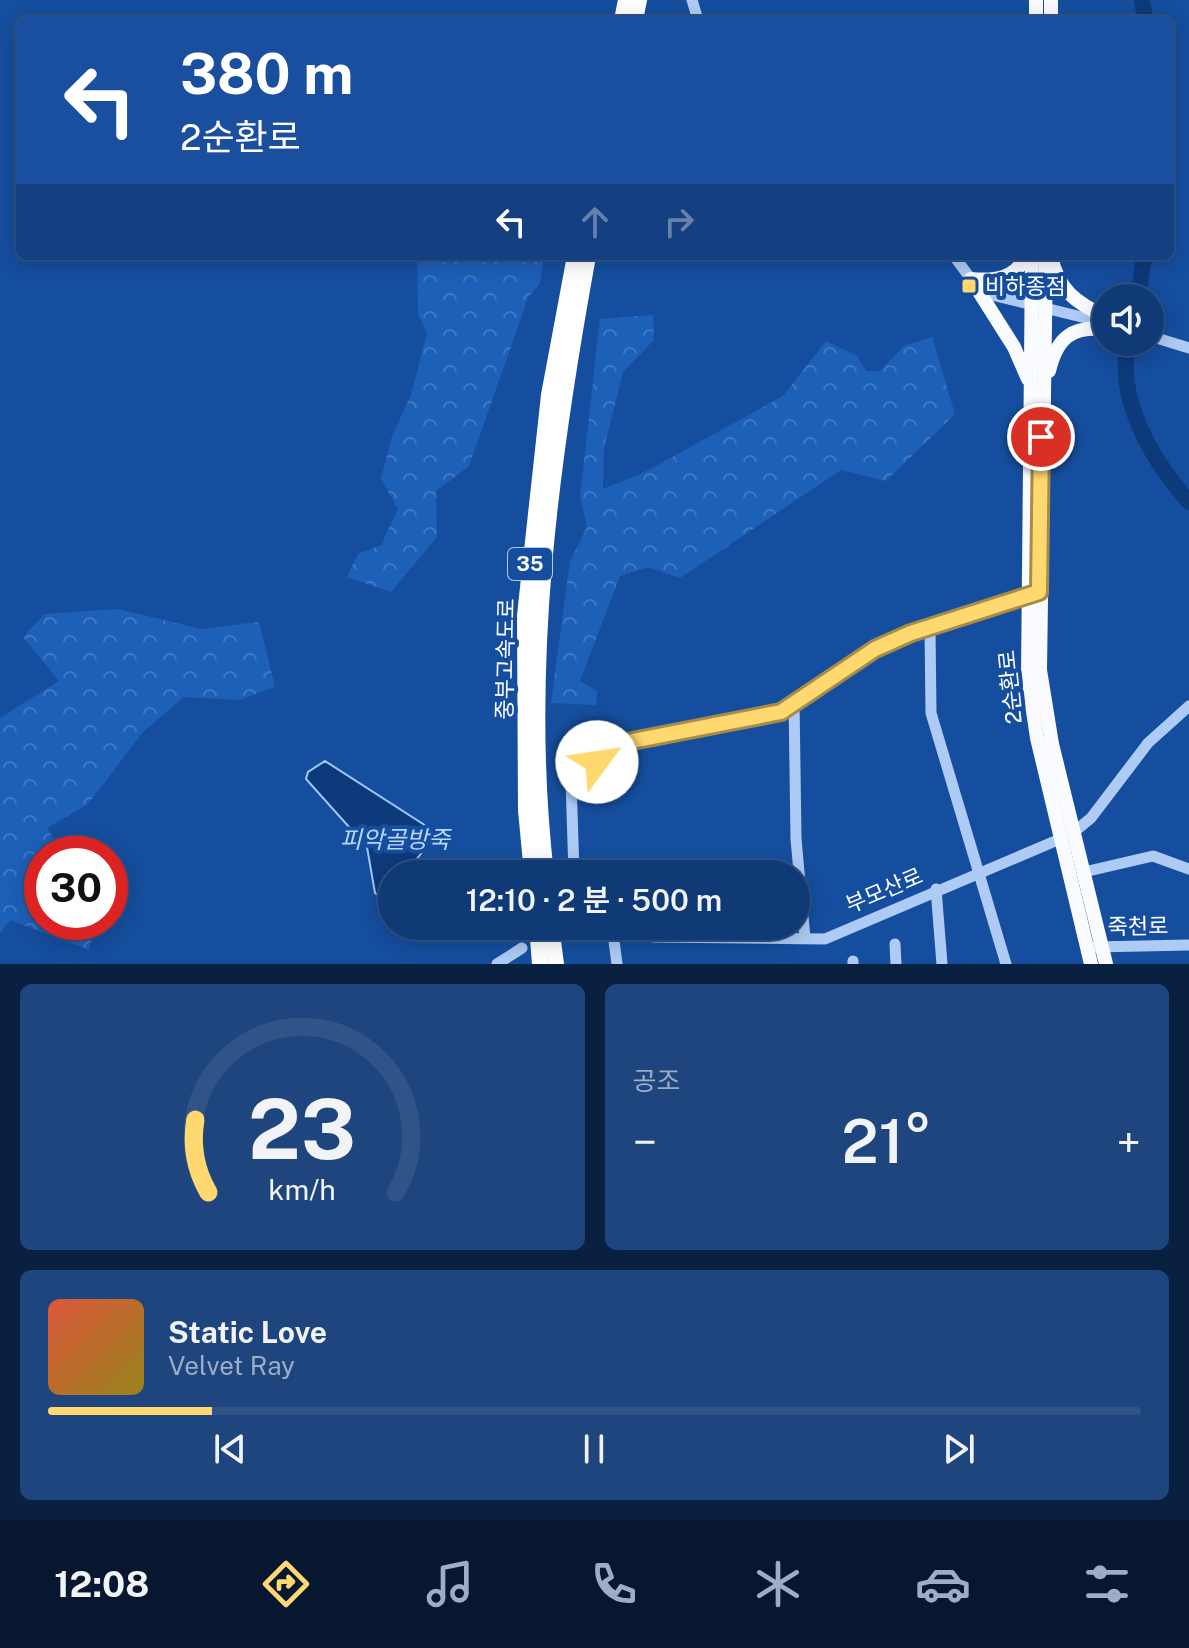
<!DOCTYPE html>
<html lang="ko">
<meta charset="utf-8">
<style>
:root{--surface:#103a76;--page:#1e457e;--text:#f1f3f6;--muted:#9cadc5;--line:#305488;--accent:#ffd86f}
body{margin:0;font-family:"Public Sans","Noto Sans KR",sans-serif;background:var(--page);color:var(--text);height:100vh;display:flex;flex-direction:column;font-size:30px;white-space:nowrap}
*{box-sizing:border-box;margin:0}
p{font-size:26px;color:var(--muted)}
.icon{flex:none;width:44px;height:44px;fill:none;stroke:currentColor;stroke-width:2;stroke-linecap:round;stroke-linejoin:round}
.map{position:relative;height:964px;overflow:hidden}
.panel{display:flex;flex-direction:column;gap:20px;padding:20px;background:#092041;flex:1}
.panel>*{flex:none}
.hud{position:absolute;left:16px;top:16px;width:1158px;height:244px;border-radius:12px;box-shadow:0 4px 20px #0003,0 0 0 2px var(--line);background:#1a4fa0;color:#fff;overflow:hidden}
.fabs{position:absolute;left:1092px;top:284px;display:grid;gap:16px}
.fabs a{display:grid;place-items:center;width:72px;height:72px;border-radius:50%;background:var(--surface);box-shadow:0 4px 20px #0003,0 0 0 2px var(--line);font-size:40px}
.speed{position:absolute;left:24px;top:836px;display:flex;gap:16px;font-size:40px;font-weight:700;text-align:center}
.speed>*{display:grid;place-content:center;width:104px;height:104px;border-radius:50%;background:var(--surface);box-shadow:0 4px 20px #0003,0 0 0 2px var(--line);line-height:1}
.speed .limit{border:12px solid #d22;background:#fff;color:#111}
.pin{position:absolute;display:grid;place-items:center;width:68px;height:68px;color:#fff;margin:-34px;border:4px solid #fff;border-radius:50%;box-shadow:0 2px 8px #0007}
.me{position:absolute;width:88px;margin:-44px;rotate:59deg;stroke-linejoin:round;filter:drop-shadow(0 0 6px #0008)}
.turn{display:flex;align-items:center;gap:28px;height:168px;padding:0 32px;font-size:36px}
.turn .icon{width:104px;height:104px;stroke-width:2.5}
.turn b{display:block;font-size:56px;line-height:68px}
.lanes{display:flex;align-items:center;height:76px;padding:0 32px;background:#0003;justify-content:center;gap:40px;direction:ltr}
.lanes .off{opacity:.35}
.big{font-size:60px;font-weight:600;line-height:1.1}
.panel .card{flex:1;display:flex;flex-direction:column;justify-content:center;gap:12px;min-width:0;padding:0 28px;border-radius:12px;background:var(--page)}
.panel .dial{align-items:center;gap:0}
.dial svg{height:208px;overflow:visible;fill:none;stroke:var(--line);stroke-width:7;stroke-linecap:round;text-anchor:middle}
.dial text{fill:var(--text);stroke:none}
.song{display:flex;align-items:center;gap:24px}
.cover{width:96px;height:96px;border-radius:12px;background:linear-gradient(135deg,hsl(10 70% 55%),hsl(50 70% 35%))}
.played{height:8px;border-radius:4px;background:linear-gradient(90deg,var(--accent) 15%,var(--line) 15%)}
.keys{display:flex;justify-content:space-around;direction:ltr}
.heat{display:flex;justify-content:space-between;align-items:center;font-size:44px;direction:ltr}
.panel .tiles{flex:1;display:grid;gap:20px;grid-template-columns:1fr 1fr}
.card:last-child{grid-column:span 2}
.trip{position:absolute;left:378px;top:860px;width:432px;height:80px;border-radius:40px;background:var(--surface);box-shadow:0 4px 20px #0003,0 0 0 2px var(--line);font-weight:600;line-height:80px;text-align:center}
.tab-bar{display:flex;height:128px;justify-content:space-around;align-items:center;background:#06172f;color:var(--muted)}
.tab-bar .icon{width:56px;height:56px}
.tab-bar .current{color:var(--accent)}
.tab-bar b{font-size:36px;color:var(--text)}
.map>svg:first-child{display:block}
.forest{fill:url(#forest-crowns)}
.water{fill:#0d3a7b;stroke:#9fc6f6;stroke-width:2}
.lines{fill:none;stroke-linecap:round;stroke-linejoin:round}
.river{stroke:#0d3a7b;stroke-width:16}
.minor{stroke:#adcbf4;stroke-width:11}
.major{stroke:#f9fbff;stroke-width:14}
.highway{stroke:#fff;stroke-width:16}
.route-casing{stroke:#a68c48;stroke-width:20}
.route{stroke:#ffd86f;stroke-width:14}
.poi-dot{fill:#ffd86f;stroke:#154e9e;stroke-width:3}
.labels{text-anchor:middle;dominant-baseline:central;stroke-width:8;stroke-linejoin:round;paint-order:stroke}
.shield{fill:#154e9e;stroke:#b9cae2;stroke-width:2}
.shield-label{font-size:20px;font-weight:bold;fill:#fff}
.poi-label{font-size:22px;fill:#fff;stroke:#154e9e;text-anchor:start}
.street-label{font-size:22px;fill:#fff;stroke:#154e9e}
.water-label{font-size:24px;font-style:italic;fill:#b9d6fa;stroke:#154e9e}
</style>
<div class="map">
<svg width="1189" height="964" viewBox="0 0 1189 964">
<defs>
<pattern id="forest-crowns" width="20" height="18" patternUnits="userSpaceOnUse" patternTransform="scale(2)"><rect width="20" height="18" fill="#1d60b8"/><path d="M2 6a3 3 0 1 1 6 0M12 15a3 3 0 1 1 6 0" fill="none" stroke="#3f78c3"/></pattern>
</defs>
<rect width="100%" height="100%" fill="#154e9e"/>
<g class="forest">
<polygon points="417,256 544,256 540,283 528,298 469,466 436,491 437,537 391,592 347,577 358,554 381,545 398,509 381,479 392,436 411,395 427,333 418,314"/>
<polygon points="653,315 654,340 623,372 604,448 603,489 645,472 783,396 826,341 857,356 866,371 880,371 904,346 932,337 955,414 886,481 841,470 680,578 648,567 620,576 580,681 597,691 596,705 551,703 570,561 587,527 580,497 600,319"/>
<polygon points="118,609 201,629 259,622 275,687 239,700 184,697 143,732 88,804 47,828 63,854 42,854 42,922 95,922 89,950 10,920 0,933 0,718 59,681 23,637 45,614"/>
</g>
<polygon class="water" points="325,761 437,833 405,874 392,874 392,886 379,896 375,893 367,847 306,779 308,772"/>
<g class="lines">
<g class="river">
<polyline points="1142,0 1145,20"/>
<polyline points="1138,298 1144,256"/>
<path d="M 1128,342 C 1116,400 1152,460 1189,502"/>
</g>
<g class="minor">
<polyline points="692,0 698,20"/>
<polyline points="954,256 971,279 996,296 1106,323"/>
<polyline points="1150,336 1189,348"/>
<polyline points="930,627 931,713 1006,964"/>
<polyline points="794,700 796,839 805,938"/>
<polyline points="1074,832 1091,818 1148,743 1189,706"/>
<polyline points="1084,872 1153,856 1189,869"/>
<polyline points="574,874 571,780 622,743 781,712 875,649 911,633 1036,593"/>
<polyline points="936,889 942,964"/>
<polyline points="613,933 617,964"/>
<polyline points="564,936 576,930 656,937 825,939 1060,839"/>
<polyline points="895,944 896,964"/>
<polyline points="1094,947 1189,945"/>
<polyline points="853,961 853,964"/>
<polyline points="497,964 522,948"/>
</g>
<g class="major">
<polyline points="1036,20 1036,0"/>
<polyline points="1051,20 1051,0"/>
<polyline points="1032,256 1028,677 1037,738 1091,964"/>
<polyline points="1046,256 1040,670 1052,744 1106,964"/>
<path d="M 1051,256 C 1058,290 1076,303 1106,317"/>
<polyline points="971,279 1014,347 1028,379"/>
<path d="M 971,279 C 995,281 1015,279 1026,256"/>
<path d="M 1049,371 C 1057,338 1071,326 1106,329"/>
</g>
<g class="highway">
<polyline points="622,20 626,0"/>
<polyline points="635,20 639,0"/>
<polyline points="532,874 526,810 525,615 549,395 575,256"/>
<path d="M 546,874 C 522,668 551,459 588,256"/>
<polyline points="537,926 540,964"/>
<polyline points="551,926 556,964"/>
</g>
</g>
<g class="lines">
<defs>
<polyline id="route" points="597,762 622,743 781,712 875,649 911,633 1039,592 1041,437"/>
</defs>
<use href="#route" class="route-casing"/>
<use href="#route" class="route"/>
</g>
<rect class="poi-dot" x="961" y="278" width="16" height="16" rx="4"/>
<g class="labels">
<rect class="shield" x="508" y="548" width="44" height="32" rx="6"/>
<g class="shield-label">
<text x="530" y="564">35</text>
</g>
<g class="poi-label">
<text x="985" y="286">비하종점</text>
</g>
<g class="street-label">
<text transform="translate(505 659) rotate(-89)">중부고속도로</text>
<text transform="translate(1010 687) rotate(-96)">2순환로</text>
<text transform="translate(884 890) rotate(-23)">부모산로</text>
<text transform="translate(1138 926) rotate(-1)">죽천로</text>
</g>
<g class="water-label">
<text x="395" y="839">피악골방죽</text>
</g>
</g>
</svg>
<div class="fabs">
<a><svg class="icon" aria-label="sound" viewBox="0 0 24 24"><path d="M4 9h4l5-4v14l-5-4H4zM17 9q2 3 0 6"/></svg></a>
</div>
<div class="speed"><div class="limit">30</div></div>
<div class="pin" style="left:1041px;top:437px;background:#d93025"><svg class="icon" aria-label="arrive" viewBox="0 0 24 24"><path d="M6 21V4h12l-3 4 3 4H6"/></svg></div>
<svg class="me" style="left:597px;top:762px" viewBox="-20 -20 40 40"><circle r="19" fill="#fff"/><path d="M0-13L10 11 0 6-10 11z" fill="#ffd86f"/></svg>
<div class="trip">12:10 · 2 분 · 500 m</div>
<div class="hud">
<div class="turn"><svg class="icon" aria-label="left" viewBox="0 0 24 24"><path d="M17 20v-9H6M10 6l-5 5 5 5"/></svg><div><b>380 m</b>2순환로</div></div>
<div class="lanes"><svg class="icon" aria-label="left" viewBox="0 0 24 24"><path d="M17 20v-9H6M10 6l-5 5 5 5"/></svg><svg class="icon off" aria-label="ahead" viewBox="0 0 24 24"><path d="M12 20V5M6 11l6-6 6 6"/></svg><svg class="icon off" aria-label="right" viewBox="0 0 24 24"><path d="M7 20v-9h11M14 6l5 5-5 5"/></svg></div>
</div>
</div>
<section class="panel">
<div class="tiles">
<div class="card dial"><svg viewBox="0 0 100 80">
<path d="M14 69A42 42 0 1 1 86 69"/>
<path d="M14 69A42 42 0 0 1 9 41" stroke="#ffd86f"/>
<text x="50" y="56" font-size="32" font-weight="700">23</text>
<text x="50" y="72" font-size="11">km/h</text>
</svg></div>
<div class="card"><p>공조</p>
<div class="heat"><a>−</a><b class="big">21°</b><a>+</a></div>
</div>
<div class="card">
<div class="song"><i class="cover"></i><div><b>Static Love</b><p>Velvet Ray</p></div></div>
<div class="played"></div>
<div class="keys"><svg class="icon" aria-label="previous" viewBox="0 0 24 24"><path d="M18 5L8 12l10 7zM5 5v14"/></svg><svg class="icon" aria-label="pause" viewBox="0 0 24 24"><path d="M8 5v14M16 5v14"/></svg><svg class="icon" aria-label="next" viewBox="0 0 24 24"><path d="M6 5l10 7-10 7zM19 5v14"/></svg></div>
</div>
</div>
</section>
<nav class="tab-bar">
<b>12:08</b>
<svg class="icon current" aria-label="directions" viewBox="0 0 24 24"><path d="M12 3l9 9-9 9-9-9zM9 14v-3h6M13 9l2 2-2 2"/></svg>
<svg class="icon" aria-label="music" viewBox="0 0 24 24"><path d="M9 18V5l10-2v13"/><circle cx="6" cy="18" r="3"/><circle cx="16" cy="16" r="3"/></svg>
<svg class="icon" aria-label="phone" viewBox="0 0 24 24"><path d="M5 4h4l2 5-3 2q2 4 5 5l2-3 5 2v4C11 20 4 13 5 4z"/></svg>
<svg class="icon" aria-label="climate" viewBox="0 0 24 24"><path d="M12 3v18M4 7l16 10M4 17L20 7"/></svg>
<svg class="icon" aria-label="car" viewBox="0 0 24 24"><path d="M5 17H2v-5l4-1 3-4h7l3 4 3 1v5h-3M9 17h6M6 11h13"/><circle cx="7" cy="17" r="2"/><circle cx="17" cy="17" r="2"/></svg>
<svg class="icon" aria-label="filters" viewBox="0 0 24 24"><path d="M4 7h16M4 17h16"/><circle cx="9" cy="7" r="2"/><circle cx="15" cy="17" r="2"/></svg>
</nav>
